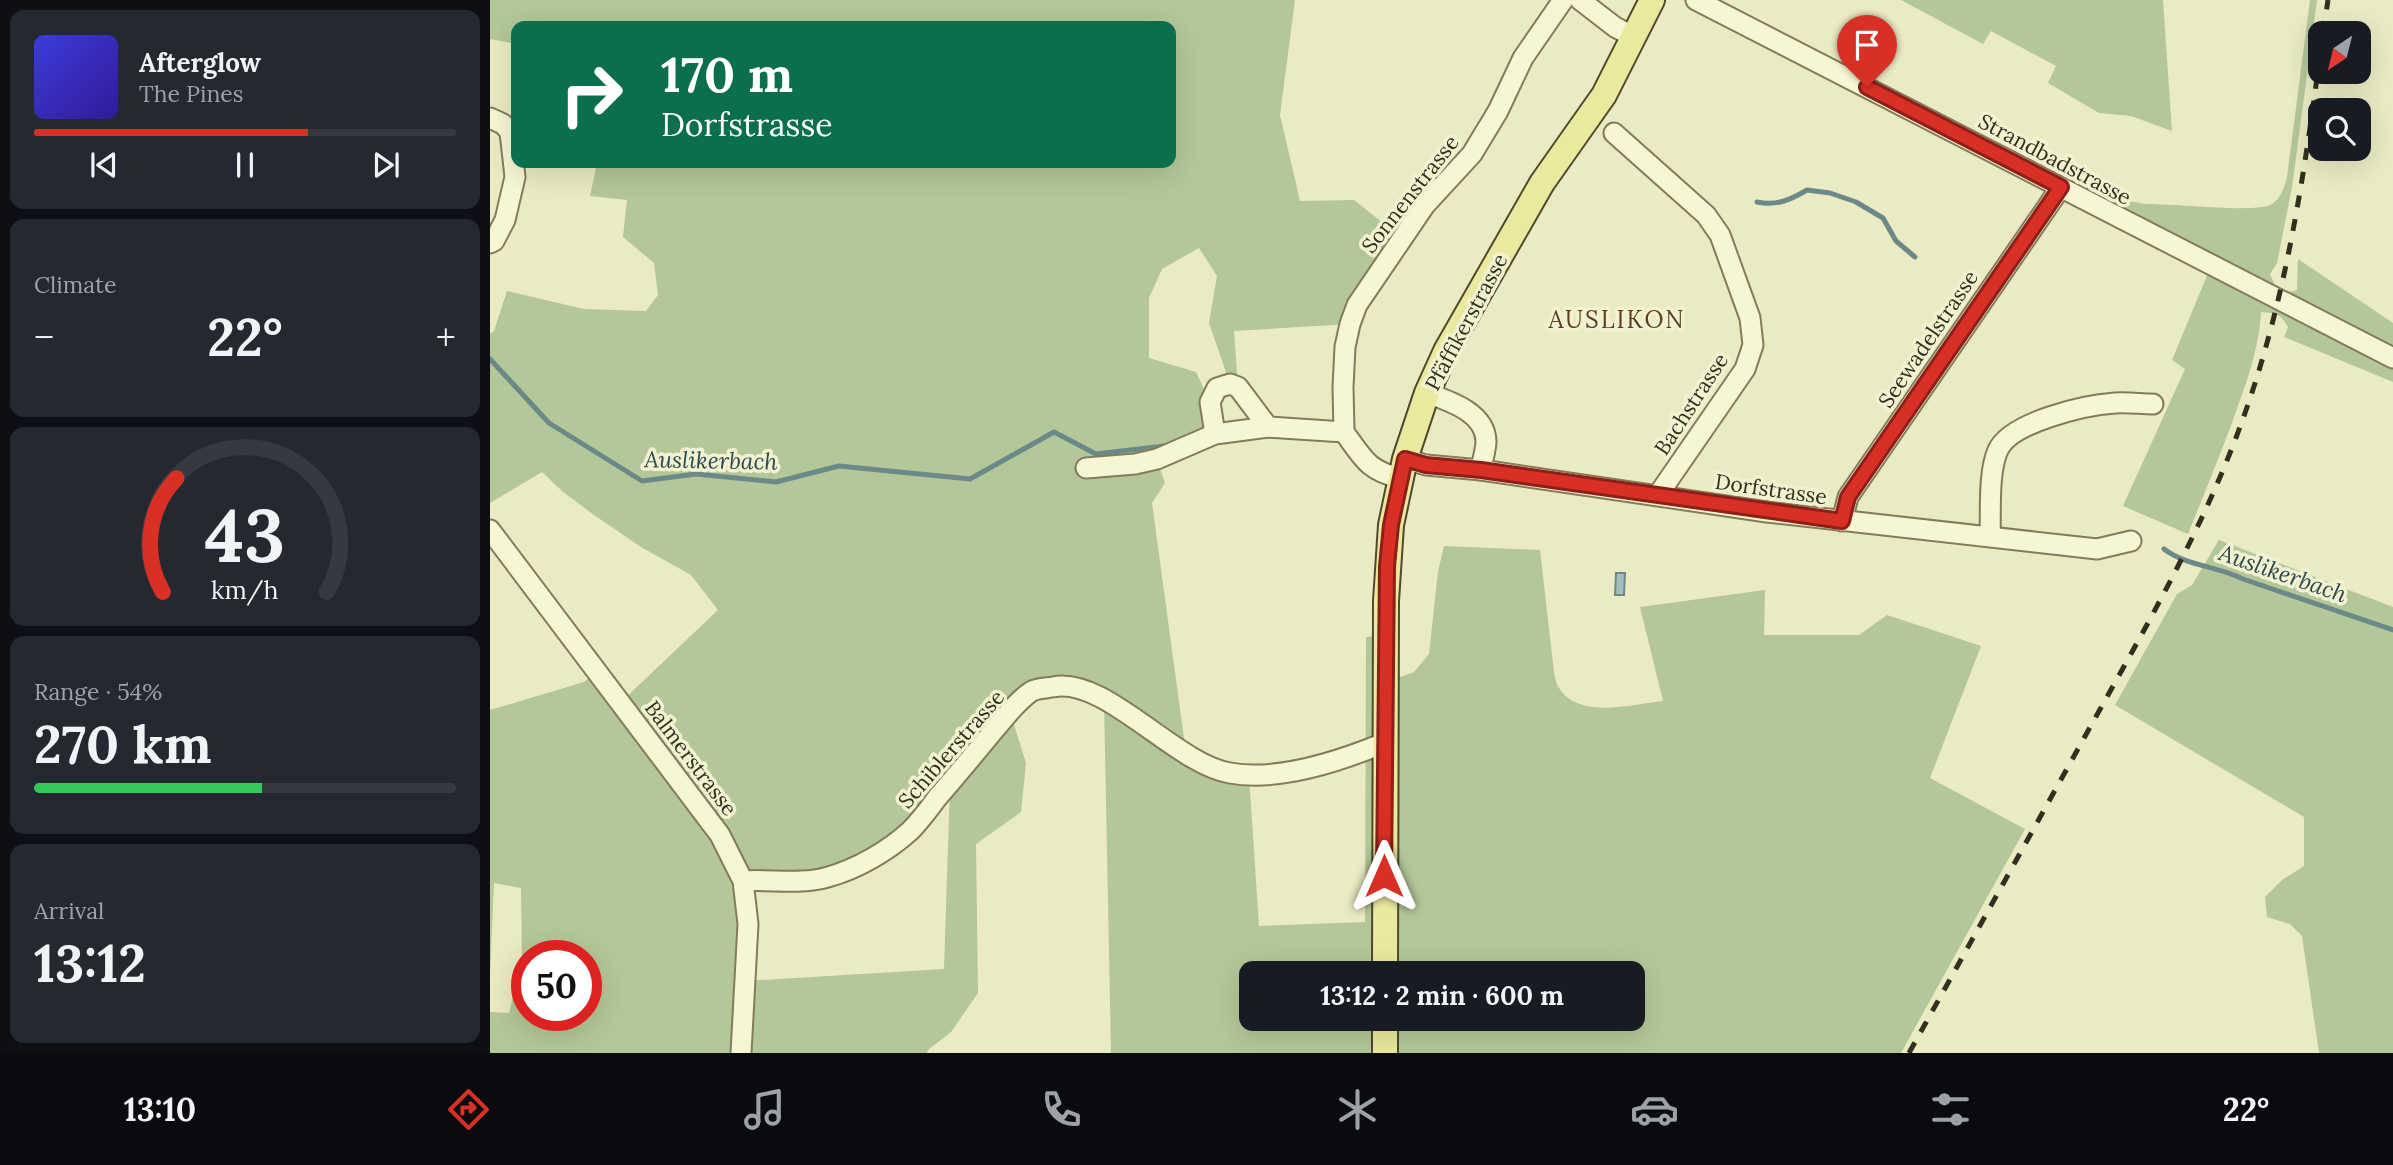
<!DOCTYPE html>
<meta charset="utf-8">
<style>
:root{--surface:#171b24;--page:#242831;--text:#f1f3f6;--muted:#9ea1a6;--line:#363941;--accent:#d93025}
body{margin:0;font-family:Lora,serif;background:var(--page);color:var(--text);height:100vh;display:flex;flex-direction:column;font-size:26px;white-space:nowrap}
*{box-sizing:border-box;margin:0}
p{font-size:23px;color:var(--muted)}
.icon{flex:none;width:38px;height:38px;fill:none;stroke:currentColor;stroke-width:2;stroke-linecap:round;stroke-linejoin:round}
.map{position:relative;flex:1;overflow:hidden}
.side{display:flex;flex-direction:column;gap:10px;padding:10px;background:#0d0f14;width:490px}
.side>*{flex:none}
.hud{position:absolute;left:21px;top:21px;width:665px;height:147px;border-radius:14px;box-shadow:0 7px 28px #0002;background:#0b6e4f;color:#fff;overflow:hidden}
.needle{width:46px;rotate:215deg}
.fabs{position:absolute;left:1818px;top:21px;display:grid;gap:14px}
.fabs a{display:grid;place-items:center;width:63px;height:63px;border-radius:14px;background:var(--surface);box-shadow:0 7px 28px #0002;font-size:35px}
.speed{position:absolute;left:21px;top:940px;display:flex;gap:14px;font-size:35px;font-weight:700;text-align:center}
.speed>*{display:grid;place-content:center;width:91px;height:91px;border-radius:50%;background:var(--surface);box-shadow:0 7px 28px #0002;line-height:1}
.speed .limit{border:10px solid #d22;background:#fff;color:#111}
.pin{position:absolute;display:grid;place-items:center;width:60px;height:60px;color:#fff;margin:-72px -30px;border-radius:50% 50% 50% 0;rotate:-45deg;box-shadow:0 0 7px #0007}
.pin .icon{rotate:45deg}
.me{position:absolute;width:77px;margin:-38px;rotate:0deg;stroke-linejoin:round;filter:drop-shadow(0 0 5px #0008)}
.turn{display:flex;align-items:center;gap:24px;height:147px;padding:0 35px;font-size:32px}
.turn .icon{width:91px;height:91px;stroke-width:2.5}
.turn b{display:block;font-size:49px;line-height:60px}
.big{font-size:52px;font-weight:700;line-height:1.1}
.side .widget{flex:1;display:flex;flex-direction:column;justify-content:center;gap:10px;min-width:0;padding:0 24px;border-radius:14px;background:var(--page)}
.side .dial{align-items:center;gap:0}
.dial svg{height:182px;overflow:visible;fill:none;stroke:var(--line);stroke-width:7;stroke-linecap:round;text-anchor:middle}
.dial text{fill:var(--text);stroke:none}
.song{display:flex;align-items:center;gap:21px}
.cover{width:84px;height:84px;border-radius:10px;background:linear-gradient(135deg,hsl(240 70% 55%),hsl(250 70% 35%))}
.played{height:7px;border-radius:4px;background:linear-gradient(90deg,var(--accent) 65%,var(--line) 65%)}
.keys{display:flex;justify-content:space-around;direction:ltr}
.heat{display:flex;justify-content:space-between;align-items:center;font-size:38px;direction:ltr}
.charge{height:10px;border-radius:5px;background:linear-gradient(90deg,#34c759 54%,var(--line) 0)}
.trip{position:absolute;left:749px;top:961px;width:406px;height:70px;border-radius:14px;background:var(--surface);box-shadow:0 7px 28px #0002;font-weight:700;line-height:70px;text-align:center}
.tabs{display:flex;height:112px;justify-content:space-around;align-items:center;background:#090b0e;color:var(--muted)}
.tabs .icon{width:49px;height:49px}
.tabs .current{color:var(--accent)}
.tabs b{font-size:32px;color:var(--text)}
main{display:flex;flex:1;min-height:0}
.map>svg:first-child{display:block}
.green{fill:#b3c798;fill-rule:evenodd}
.water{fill:#a4bdbd;stroke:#6c898a;stroke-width:2}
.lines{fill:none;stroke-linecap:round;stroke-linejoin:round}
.stream{stroke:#6c898a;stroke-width:5}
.minor-casing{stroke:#827c5b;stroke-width:23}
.major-casing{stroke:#50492f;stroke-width:28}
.minor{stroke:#f6f6d5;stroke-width:19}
.major{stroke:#ebe99d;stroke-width:24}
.rail{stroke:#332f1e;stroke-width:5;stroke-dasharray:12 12;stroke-linecap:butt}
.route-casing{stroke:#8d1f18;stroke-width:18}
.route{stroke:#d93025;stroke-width:12}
.labels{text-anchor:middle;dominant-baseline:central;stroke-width:7;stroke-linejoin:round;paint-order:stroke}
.street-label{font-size:21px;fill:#332f1e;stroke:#f2f2d1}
.water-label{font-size:23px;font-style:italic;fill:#2e4a52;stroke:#f2f2d1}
.quarter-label{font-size:24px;letter-spacing:2px;fill:#5c3f21;stroke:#f2f2d1}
</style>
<main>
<section class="side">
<div class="widget">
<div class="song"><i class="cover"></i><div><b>Afterglow</b><p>The Pines</p></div></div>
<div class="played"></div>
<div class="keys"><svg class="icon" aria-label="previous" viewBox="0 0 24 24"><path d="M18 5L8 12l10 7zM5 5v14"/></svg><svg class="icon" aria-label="pause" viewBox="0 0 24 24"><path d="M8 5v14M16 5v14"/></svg><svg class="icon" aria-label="next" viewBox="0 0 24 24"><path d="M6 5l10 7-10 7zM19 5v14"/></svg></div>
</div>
<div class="widget"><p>Climate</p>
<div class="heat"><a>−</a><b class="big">22°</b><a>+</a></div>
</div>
<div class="widget dial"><svg viewBox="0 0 100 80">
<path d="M14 69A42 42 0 1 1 86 69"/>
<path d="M14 69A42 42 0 0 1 20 19" stroke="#d93025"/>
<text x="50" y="56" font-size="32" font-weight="700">43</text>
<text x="50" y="72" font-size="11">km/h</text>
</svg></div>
<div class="widget"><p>Range · 54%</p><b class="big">270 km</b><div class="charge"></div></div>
<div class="widget"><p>Arrival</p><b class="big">13:12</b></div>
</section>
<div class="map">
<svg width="1903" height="1053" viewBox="0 0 1903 1053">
<rect width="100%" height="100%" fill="#eaeac3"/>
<g class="green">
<path d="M 0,0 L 805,0 L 790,115 L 810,201 L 864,200 L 912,238 L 860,324 L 744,331 L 748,387 L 740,384 L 719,323 L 727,276 L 709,248 L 672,269 L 659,298 L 659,358 L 706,372 L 720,402 L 725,434 L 667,459 L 675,483 L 662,503 L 696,753 L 759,775 L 769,926 L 875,922 L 876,637 L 895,635 L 896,682 L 924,672 L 939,654 L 948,572 L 954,546 L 1050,550 L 1064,672 C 1065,677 1066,684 1069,688 C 1089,720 1143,704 1173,701 L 1150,607 L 1275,590 L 1274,635 L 1369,635 L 1397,615 L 1491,646 L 1440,778 L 1535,829 L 1411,1053 L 621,1053 L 614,700 L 568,686 L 520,712 L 536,763 L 531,812 L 486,844 L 488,993 L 461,1032 L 438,1050 L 437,1053 L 0,1053 L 0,1012 L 19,1013 L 32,960 L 31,888 L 4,883 L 0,975 L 0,710 L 94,682 L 107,672 L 131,702 L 228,610 L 201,575 L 151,547 L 104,515 L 72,491 L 52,472 L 0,503 L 0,334 L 4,331 L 17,291 L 94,309 L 156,311 L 168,295 L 164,263 L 133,237 L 137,200 L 100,196 L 107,163 L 681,163 L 681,26 L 26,26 L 26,44 L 0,39 ZM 460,785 L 454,969 L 255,981 L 254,881 L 338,877 L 420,831 ZM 37,956 L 96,956 L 96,1015 L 37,1015 ZM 761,973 L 1143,973 L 1143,1018 L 761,1018 Z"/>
<polygon points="1411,0 1673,0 1682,131 1641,116 1609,113 1558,83 1566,66 1501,31 1493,44"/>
<path d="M 1820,0 L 1827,0 L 1802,187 L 1787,263 L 1780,274 L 1785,285 L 1799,292 L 1807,290 L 1808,259 L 1903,323 L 1903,382 L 1794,337 L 1798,327 C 1791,314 1786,313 1771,312 C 1769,351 1755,386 1742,423 C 1728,460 1713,497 1698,534 L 1633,506 L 1695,369 L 1682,360 L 1721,266 L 1585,194 L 1597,186 L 1607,187 L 1639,201 L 1655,204 C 1680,203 1763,213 1780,205 C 1791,199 1794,188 1797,177 Z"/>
<polygon points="1729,540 1903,607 1903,1053 1829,1053 1812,936 1800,924 1777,917 1775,897 1792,880 1814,866 1814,817 1625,705 1687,594 1702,585"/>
</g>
<polygon class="water" points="1126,573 1135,573 1134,595 1125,595"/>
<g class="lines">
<g class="stream">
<path d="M 1267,202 C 1287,206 1300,200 1317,190 L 1340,193 L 1366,202 L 1393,218 L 1406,241 L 1425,257"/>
<polyline points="0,359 59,423 152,481 206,474 286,482 349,466 480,479 564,432 606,454 674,446"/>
<path d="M 1674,549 C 1696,566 1728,566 1753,579 L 1903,630"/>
</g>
<defs>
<g id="minor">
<polyline points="1090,0 1125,27 1144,37"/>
<polyline points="1206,0 1903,358"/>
<polyline points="0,118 13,124 20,132 25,177 15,220 4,241 0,243"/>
<polyline points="1124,133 1216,215 1230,235 1260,318 1263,345 1255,369 1168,495"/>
<path d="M 937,393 C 959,401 995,412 996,441 C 996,450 992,461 991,470"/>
<polyline points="854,432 853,387 855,347 860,324 867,305 935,205 982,154 1008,111 1033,58 1073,0"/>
<polyline points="725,434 720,402 727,388 740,384 748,387 778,427"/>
<polyline points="915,459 936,465 991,470 1277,512 1607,549 1641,541"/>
<path d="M 596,468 L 645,464 L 667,459 L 725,434 L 778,427 L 854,432 C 873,458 878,471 910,478"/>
<polyline points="1352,521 1358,497 1571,187"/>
<polyline points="0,530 230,835 253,881 258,924 251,1053"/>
<path d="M 1500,536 C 1501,512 1498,472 1508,450 C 1521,422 1595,405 1625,403 C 1638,402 1651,404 1663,404"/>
<path d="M 253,881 C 281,879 311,885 338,877 C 367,869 398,851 420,831 C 430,821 439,809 447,798 C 467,775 486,752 505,729 C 516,716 528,700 542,691 C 548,688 557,688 563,687 C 615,676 685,764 740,773 C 789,782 850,761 894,743"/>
</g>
<g id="major">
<polyline points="895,973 896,601 901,525 915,459 937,393 956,351 1052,183 1114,95 1162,0"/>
<polyline points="895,1018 895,1053"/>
</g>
</defs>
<use href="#minor" class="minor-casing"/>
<use href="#major" class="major-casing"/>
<use href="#minor" class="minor"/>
<use href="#major" class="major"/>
<g class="rail">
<polyline points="1833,33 1838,0"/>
<path d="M 1419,1053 C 1482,940 1545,826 1608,713 C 1662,616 1718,519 1755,413 C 1796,297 1814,177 1830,55"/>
</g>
</g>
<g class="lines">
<defs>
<polyline id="route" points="894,876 897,566 901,525 915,459 936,465 991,470 1352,521 1358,497 1571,187 1377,87"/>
</defs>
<use href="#route" class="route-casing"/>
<use href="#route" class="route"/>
</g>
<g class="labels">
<g class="street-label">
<text transform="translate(1565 159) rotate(28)">Strandbadstrasse</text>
<text transform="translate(920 194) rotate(-52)">Sonnenstrasse</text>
<text transform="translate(976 322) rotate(-62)">Pfäffikerstrasse</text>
<text transform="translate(1438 339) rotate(-56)">Seewadelstrasse</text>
<text transform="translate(1201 404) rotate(-57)">Bachstrasse</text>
<text transform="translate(1281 489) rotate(8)">Dorfstrasse</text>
<text transform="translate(461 749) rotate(-49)">Schiblerstrasse</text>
<text transform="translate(201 758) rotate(53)">Balmerstrasse</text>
</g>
<g class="water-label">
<text transform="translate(221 460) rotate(1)">Auslikerbach</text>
<text transform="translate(1793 573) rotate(19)">Auslikerbach</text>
</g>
<g class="quarter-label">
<text x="1127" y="319">AUSLIKON</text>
</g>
</g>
</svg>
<div class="fabs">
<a><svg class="needle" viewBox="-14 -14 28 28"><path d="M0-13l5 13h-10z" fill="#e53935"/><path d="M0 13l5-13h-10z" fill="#9ea1a6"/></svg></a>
<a><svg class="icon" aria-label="search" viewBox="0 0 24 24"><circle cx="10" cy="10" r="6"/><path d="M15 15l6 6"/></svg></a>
</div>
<div class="speed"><div class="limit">50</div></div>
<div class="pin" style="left:1377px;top:87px;background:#d93025"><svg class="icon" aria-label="arrive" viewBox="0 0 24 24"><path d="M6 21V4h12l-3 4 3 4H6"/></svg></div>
<svg class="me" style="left:894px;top:876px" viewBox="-20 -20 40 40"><path d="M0-17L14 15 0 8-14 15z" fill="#d93025" stroke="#fff" stroke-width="4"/></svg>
<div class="trip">13:12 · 2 min · 600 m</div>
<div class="hud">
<div class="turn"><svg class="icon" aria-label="right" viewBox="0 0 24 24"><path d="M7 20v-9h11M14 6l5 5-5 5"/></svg><div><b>170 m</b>Dorfstrasse</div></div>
</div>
</div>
</main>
<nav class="tabs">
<b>13:10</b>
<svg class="icon current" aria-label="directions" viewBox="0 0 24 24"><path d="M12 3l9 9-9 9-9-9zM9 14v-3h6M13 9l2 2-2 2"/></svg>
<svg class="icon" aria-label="music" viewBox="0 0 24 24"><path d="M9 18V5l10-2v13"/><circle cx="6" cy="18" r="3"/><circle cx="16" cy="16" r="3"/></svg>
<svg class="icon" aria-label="phone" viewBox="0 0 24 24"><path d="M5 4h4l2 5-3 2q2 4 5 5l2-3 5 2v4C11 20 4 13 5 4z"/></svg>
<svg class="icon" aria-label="climate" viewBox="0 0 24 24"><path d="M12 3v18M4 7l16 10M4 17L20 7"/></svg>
<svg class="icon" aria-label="car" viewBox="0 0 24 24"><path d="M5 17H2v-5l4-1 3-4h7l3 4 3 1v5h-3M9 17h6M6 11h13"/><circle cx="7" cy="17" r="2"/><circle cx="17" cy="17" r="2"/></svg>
<svg class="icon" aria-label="filters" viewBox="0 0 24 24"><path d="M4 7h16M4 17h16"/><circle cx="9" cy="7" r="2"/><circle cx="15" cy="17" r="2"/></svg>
<b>22°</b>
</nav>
